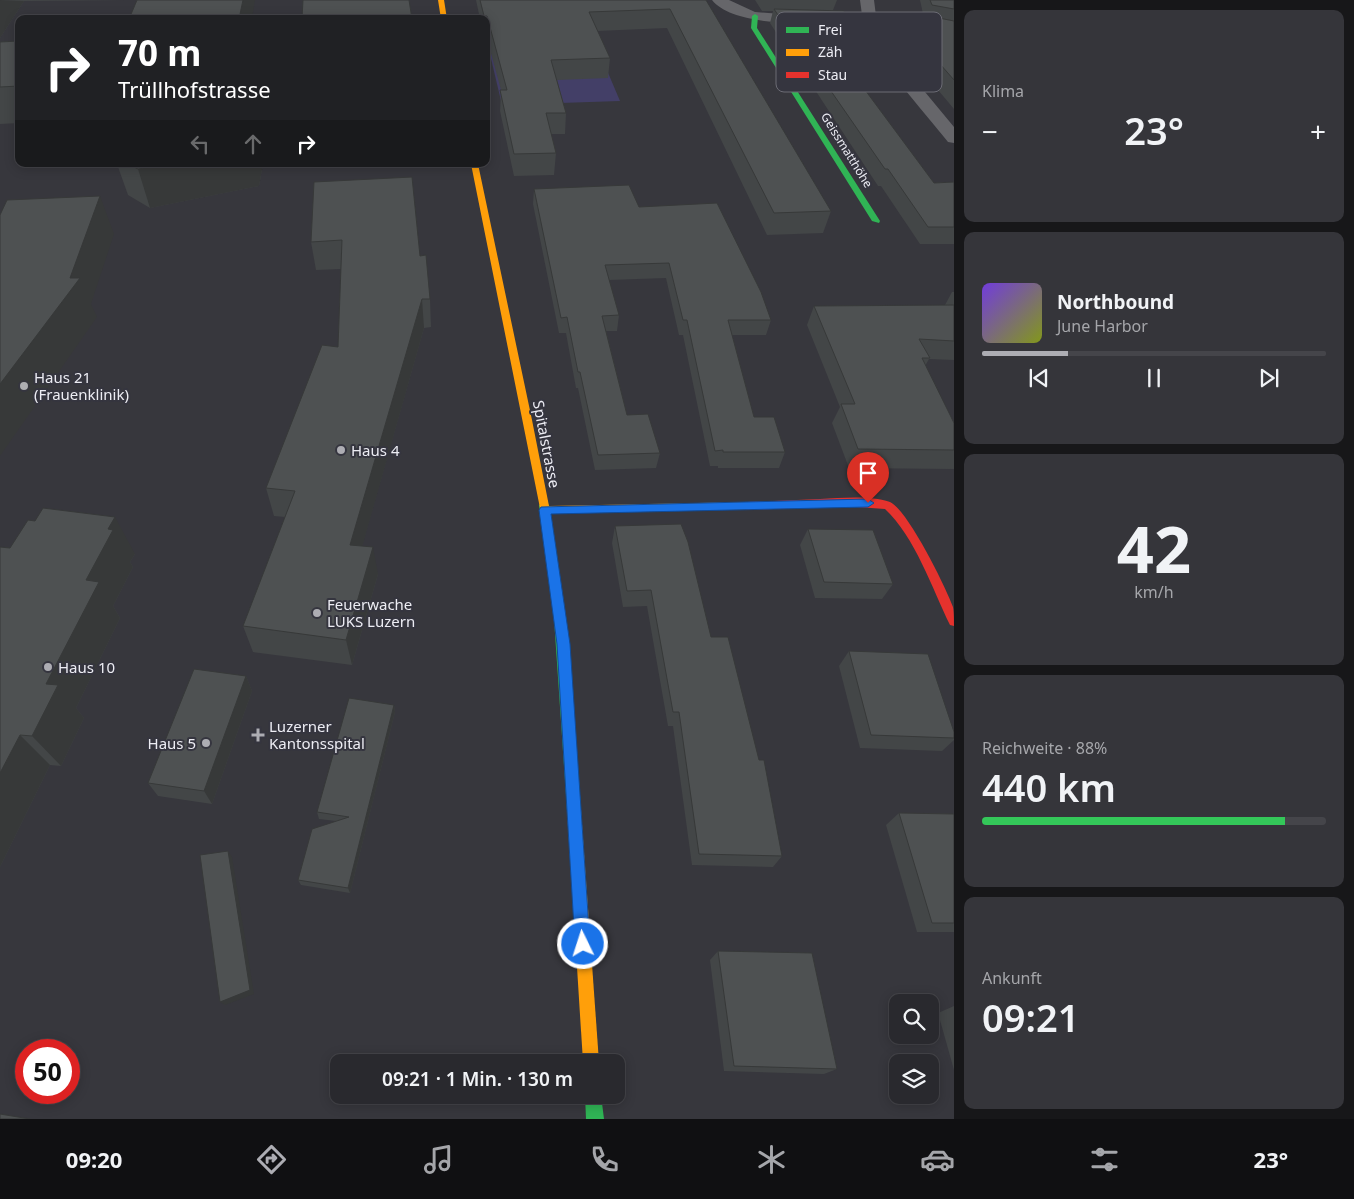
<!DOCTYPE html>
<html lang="de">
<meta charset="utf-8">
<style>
:root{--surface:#29292e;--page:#35353a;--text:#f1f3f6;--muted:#a5a6aa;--line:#45454a;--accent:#adadb3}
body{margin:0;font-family:"Noto Sans",sans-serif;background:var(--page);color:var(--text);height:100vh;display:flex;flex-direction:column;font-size:19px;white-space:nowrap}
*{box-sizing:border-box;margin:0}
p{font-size:16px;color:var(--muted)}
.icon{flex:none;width:28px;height:28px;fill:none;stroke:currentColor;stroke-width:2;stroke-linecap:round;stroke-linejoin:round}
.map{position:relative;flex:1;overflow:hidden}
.panel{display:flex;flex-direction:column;gap:10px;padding:10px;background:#171719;width:400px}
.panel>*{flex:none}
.top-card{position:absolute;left:15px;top:15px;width:475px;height:152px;border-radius:10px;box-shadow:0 2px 12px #0003,0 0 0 1px var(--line);background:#202124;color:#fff;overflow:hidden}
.tools{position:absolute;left:889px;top:994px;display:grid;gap:10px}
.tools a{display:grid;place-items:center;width:50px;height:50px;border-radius:10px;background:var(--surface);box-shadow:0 2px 12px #0003,0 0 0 1px var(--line);font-size:25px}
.speed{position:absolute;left:15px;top:1039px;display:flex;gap:10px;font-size:25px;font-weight:700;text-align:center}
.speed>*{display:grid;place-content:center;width:65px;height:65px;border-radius:50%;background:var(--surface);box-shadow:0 2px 12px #0003,0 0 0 1px var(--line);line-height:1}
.speed .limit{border:8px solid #d22;background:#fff;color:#111}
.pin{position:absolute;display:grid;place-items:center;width:42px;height:42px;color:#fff;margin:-51px -21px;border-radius:50% 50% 50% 0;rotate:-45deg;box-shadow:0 0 5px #0007}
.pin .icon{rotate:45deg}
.me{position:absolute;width:55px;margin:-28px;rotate:356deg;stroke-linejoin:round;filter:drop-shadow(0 0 4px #0008)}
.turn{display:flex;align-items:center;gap:18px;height:105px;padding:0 20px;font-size:22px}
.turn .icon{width:65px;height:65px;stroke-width:2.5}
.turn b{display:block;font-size:35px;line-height:42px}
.lanes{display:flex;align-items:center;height:48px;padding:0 20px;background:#0003;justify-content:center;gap:25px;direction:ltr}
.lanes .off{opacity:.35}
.big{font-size:38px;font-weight:600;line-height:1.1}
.panel .widget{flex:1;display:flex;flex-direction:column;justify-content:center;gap:8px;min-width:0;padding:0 18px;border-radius:10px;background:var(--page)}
.panel .dial{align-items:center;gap:0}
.dial b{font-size:65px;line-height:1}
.song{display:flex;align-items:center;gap:15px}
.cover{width:60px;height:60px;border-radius:8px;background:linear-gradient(135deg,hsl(260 70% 55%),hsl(70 70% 35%))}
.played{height:5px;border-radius:2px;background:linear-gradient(90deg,var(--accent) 25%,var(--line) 25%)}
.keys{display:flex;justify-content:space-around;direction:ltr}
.heat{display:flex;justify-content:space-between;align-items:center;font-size:28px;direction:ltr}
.charge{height:8px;border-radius:4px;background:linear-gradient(90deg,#34c759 88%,var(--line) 0)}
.trip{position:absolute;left:330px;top:1054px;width:295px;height:50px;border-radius:10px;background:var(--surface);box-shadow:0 2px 12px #0003,0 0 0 1px var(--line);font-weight:600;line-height:50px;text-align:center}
.dock{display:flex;height:80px;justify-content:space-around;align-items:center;background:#101012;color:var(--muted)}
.dock .icon{width:35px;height:35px}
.dock .current{color:var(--accent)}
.dock b{font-size:22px;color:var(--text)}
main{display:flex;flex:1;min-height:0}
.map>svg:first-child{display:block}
.green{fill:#433f67}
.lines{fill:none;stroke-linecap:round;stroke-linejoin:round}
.street{fill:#66666a;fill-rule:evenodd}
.fast{fill:#30b455;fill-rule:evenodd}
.slow{fill:#ff9f0a;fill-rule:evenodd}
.jam{fill:#e5322d;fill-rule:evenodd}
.wall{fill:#434647}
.shaded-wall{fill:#373939}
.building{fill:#4e5152;stroke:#373939}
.route{fill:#1a73e8;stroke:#114b97}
.poi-dot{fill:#adadb3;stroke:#35353f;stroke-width:2}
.labels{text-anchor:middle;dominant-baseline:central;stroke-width:4;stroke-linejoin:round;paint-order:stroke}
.far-street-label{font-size:12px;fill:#ececf3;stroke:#35353f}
.poi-label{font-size:15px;fill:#ececf3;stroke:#35353f;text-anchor:start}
.street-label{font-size:15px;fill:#ececf3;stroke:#35353f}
.key{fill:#35353f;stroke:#6c6c75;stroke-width:1}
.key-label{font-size:14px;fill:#ececf3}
</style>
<main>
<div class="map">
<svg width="954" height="1119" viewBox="0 0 954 1119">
<rect width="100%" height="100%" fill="#37373d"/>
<polygon class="green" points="595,42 620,101 502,105 488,46"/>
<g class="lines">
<path class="street" d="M 712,0 L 729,0 L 755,12 L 794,15 L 862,15 L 860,0 L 874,0 L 876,16 L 954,30 L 954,38 L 877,24 L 882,36 L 896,57 L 954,127 L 954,143 L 948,142 C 923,110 875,59 863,23 C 827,23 736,30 712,0 Z"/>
<g class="fast">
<polygon points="755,14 758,16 757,28 880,221 879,223 872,221 751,28 752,16"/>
<path d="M 544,501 L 549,505 C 566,606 574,708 581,810 L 579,815 L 574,817 L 569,815 L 567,810 L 554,619 L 539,505 Z"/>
<polygon points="585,1095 601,1095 604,1119 586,1119"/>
</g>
<g class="slow">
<polygon points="438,0 444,0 447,19 441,19"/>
<polygon points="471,164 478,164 532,420 549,506 747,502 751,503 752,506 751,509 541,513"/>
<polygon points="574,803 579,805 581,810 599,1062 583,1062 567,810 569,805"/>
</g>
<path class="jam" d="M 820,499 C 842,498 869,495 890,502 C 907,509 946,587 953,607 C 954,612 954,620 954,626 L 950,625 C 932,588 915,537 885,509 L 843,506 L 747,510 L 742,506 L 747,502 Z"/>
</g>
<g class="wall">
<polygon points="0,0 126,0 24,1 0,38"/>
<polygon points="476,0 706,0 831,211 823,233 767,235 667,28 597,31 610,58 608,78 557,80 566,113 565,134 551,134 556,153 554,175 514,176 500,111 501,90 486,35 486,19 480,19"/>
<polygon points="755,0 837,0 833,10 854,44 850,59 842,59 934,183 954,182 954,244 920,244 881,186 878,186 802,70 804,60 794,60 770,23 773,11 762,11"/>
<polygon points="920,0 954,0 954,109 912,59 919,40 929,40 928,35 932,24 925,23"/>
<polygon points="19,41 19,123 0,124 0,42"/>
<polygon points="117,164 263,164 259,186 150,208 128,195"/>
<polygon points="314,182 420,256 430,299 431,327 424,328 362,546 378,574 352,665 253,652 243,626 285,517 274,516 266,488 338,347 341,269 316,270 311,242"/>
<polygon points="534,189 639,207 771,320 766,335 732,335 754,417 785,452 779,468 718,468 718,466 710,466 683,335 679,335 666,278 609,280 619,315 617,331 606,331 627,415 660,453 656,468 595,470 578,388 576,388 566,333 559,333 533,204"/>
<polygon points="952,292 954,292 954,360 929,359 925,366 954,423 954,469 849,468 832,423 840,407 807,325 814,306 945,305"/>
<polygon points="615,526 711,637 782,856 773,867 692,865 673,726 668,726 647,606 623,607 612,543"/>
<polygon points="808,529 893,584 882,599 815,598 800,545"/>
<polygon points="0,547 10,548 135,554 130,562 133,567 113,606 120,618 76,708 84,718 61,766 50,765 0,867"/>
<polygon points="849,651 954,732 954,740 942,751 860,748 839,666"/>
<polygon points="246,676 252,691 212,804 158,796 148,783"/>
<polygon points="394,705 395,712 350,893 301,885 298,880 336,821 319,819 317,812"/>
<polygon points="899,813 954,814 954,932 917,932 886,825"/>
<polygon points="718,951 837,1069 824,1074 724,1071 710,960"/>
<polygon points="954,1006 954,1070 938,1013"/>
</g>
<g class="shaded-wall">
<polygon points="0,0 24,1 0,38"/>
<polygon points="243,0 255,0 252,19 239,19"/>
<polygon points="168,164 263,164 259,186 150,208 138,169"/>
<polygon points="100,196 114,234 91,304 97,317 0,456 0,384 70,278"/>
<polygon points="422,299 424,328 355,572 350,545"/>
<polygon points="115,517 135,554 130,562 133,567 113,606 120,618 76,708 84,718 61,766 32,736 46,684 86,580 108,529"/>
<polygon points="373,547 378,574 352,665 346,640"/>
<polygon points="246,676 252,691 212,804 204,791"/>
<polygon points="394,705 395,712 350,893 348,888"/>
<polygon points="20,735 50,765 0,867 0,773"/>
<polygon points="228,851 232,857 254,994 225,1005 220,1002"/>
</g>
<g class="building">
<polygon points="137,0 243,0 239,19 129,19"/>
<polygon points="303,0 409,0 412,19 302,19"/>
<polygon points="480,0 706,0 831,211 774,213 670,9 589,12 610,58 551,60 566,113 546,113 556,153 514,154 500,90 507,90 487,16 484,16"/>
<polygon points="930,0 954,0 954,9 932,5"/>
<polygon points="774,9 844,11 854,44 831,44 934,183 954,182 954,227 928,227 888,169 885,169 806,55 821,44 798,45"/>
<polygon points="934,17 954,21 954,80 919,40 940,40"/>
<polygon points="19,41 19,86 0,87 0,42"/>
<polygon points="128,164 168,164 138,169"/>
<polygon points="412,177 420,256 426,255 430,299 422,299 350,545 373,547 346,640 243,626 295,491 266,488 322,345 338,347 342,240 311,242 314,182"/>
<polygon points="629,185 639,207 717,203 761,292 771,320 728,320 754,417 774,417 785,452 723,452 723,450 715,451 687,320 683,320 669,263 605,265 619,315 602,316 627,415 648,414 660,453 598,455 580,372 578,372 567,317 561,318 534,189"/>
<polygon points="100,196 70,278 80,278 0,384 0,215 7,200"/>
<polygon points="954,305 954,341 919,339 930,358 922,358 954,423 954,450 858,449 841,404 855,404 814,306"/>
<polygon points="43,508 115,517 108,529 113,530 86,580 99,582 46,684 58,685 32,736 20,735 0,773 0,547 10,548 28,520 35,521"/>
<polygon points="681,524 688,542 711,637 728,637 759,760 764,760 782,856 699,854 679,712 673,712 651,590 627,591 615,526"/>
<polygon points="808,529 873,530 893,584 824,582"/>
<polygon points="849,651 928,654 954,732 954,738 871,735"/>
<polygon points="194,669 246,676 204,791 148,783"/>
<polygon points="349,698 394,705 348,888 298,880 312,829 349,817 317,812"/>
<polygon points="899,813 954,814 954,923 932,923"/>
<polygon points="228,851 250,990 220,1002 200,855"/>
<polygon points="718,951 812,953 837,1069 734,1066"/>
<polygon points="0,1114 30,1119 0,1119"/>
</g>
<polygon class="route" points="868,499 874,503 868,507 551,514 570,644 590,944 588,949 583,951 577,949 575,944 557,644 539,510 541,507"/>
<g class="poi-dot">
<circle cx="24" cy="386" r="5"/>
<circle cx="341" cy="450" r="5"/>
<circle cx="317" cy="613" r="5"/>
<circle cx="48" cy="667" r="5"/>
<path d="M255.5 727.5h5v5h5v5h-5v5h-5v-5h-5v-5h5z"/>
<circle cx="206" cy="743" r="5"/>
</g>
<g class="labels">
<g class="far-street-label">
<text transform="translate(847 150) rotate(58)">Geissmatthöhe</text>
</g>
<g class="poi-label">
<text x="34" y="377">Haus 21<tspan x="34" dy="17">(Frauenklinik)</tspan></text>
<text x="351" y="450">Haus 4</text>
<text x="327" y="604">Feuerwache<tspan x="327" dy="17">LUKS Luzern</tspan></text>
<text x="58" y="667">Haus 10</text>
<text x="269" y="726">Luzerner<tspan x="269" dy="17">Kantonsspital</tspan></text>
<text x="196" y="743" text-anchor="end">Haus 5</text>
</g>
<g class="street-label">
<text transform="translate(547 444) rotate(79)">Spitalstrasse</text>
</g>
</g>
<rect x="776" y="12" width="166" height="80" rx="8" class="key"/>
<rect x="786" y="27" width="23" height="6" fill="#30b455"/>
<rect x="786" y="49" width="23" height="7" fill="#ff9f0a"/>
<rect x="786" y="72" width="23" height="6" fill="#e5322d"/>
<g class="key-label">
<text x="818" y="35">Frei</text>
<text x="818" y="57">Zäh</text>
<text x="818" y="80">Stau</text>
</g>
</svg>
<div class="tools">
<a><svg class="icon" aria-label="search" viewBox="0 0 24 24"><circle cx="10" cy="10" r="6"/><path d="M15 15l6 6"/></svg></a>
<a><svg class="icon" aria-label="layers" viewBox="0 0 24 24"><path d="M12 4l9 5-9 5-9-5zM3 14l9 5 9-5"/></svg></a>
</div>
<div class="speed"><div class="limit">50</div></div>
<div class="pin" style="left:868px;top:503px;background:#d93025"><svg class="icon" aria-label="arrive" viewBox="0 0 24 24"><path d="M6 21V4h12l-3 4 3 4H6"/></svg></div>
<svg class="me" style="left:583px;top:944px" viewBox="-20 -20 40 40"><circle r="17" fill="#1a73e8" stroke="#fff" stroke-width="3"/><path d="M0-11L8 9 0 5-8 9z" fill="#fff"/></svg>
<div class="trip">09:21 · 1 Min. · 130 m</div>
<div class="top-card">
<div class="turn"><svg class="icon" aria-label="right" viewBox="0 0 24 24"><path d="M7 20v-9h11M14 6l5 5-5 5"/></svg><div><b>70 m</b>Trüllhofstrasse</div></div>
<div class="lanes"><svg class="icon off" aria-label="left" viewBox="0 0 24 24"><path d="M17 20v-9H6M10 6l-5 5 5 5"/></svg><svg class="icon off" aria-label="ahead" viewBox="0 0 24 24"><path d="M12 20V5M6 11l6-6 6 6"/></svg><svg class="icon" aria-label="right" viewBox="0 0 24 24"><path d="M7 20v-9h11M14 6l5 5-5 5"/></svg></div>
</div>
</div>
<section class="panel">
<div class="widget"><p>Klima</p>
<div class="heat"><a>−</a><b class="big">23°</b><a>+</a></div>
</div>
<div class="widget">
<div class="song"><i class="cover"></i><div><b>Northbound</b><p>June Harbor</p></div></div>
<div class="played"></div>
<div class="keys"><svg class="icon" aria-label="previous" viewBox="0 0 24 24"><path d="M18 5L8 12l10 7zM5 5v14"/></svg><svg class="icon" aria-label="pause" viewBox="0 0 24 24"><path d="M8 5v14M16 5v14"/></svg><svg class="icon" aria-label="next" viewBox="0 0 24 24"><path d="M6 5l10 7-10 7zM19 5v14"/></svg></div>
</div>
<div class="widget dial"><b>42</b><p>km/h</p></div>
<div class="widget"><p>Reichweite · 88%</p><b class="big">440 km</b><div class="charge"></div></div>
<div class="widget"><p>Ankunft</p><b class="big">09:21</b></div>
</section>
</main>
<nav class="dock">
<b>09:20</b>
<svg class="icon current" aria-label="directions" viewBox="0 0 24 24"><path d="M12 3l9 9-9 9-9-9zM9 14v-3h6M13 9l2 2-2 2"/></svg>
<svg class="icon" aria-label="music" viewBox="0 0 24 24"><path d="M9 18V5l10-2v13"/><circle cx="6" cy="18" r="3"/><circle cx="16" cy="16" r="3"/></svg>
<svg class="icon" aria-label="phone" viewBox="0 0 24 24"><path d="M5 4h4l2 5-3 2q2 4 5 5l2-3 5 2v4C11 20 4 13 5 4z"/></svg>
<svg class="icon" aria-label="climate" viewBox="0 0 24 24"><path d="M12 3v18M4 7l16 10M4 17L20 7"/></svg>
<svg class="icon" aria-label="car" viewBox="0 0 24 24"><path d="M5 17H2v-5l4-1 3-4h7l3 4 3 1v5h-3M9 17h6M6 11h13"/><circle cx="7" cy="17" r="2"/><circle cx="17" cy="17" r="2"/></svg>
<svg class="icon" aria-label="filters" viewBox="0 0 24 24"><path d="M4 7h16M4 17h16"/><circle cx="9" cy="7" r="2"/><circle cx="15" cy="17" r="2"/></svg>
<b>23°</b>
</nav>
